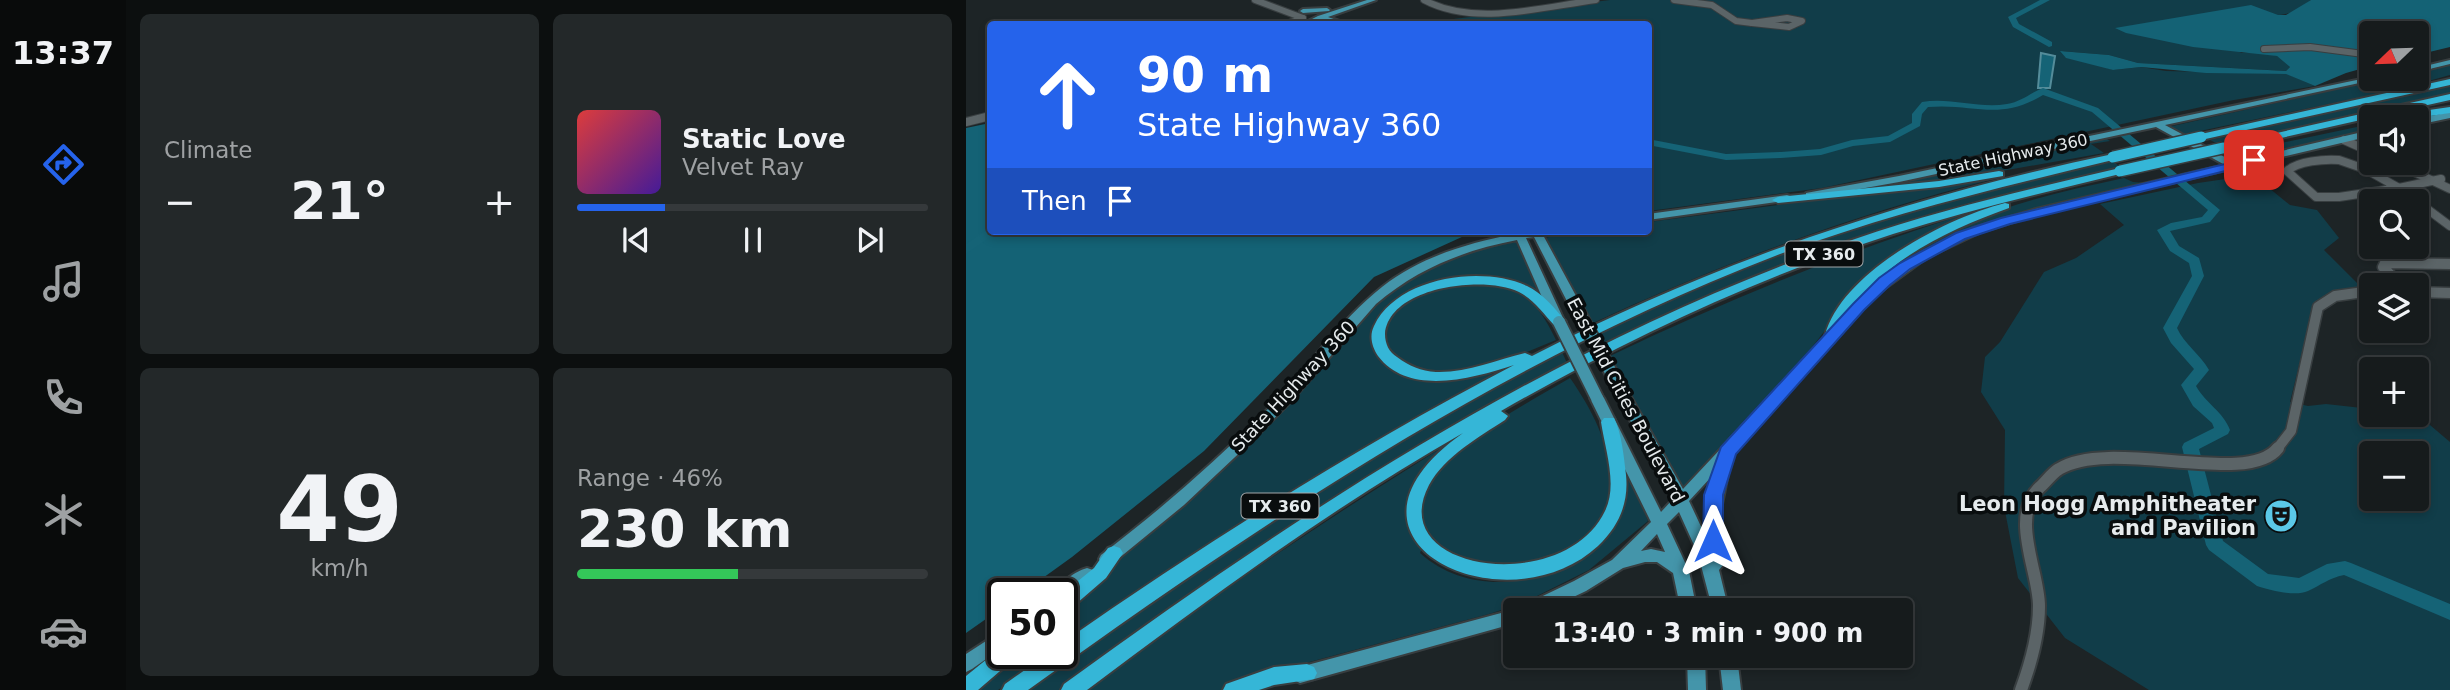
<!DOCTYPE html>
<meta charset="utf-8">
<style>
:root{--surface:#161b1c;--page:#232829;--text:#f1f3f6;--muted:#9ea1a3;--line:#35393b;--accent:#2563eb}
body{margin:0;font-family:"DejaVu Sans",sans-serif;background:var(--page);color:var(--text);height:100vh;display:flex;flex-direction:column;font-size:26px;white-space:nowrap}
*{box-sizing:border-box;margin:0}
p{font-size:23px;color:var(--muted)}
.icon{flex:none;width:38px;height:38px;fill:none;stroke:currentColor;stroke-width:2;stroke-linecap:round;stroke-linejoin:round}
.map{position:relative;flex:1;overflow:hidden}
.details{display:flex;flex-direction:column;gap:14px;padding:14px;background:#0c0f0f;width:840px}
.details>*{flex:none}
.hud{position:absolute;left:21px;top:21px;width:665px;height:214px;border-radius:7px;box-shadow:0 4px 10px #0003,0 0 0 2px var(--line);background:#2563eb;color:#fff;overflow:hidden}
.needle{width:46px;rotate:247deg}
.tools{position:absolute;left:1393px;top:21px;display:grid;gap:14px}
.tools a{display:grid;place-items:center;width:70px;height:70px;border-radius:7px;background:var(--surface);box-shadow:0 4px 10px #0003,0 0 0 2px var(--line);font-size:35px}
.speed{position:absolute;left:21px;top:578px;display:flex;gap:14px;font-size:35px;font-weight:700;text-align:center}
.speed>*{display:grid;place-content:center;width:91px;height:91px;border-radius:50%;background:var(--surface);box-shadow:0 4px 10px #0003,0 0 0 2px var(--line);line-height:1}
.speed .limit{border:4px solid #111;border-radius:10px;background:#fff;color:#111}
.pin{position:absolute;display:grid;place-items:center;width:60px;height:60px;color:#fff;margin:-30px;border-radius:14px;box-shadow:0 4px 10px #0006}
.me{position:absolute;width:77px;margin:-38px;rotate:0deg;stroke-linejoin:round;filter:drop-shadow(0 0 5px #0008)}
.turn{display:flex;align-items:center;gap:24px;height:147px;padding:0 35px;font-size:32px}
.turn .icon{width:91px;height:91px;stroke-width:2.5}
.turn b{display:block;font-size:49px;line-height:60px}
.then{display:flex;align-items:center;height:66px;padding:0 35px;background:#0003;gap:14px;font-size:26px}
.big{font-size:52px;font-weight:700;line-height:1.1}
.details .tile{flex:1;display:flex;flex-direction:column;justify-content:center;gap:10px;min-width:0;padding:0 24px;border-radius:10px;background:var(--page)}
.details .dial{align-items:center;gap:0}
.dial b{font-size:91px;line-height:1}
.song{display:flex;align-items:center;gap:21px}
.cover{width:84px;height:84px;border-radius:10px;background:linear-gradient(135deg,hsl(0 70% 55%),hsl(260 70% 35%))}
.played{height:7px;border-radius:4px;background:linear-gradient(90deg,var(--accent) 25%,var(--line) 25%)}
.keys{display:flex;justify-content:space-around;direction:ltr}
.heat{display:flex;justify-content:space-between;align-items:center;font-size:38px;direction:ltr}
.charge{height:10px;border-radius:5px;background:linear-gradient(90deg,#34c759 46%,var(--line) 0)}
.details .tiles{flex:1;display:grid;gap:14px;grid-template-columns:repeat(2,1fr)}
.trip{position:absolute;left:537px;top:598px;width:410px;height:70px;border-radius:7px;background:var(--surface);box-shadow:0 4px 10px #0003,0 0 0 2px var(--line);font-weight:700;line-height:70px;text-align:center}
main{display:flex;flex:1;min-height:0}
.dock{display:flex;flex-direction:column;width:126px;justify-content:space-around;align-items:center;background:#090b0b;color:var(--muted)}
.dock .icon{width:49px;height:49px}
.dock .active{color:var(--accent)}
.dock b{font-size:32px;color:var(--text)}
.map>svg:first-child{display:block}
.green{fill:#113d49;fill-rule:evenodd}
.forest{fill:#146275}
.water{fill:#156376;stroke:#548c9a;stroke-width:2}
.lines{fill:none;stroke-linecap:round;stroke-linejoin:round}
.river{fill:#156376;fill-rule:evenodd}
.minor-far3-casing{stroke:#383e40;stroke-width:8}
.minor-far2-casing{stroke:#383e40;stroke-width:10}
.minor-far1-casing{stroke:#383e40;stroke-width:13}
.minor-casing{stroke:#383e40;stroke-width:16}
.major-casing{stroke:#383e40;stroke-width:4}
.highway-casing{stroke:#383e40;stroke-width:4}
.minor-far3{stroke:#5b6467;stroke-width:6}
.minor-far2{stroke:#5b6467;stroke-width:8}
.minor-far1{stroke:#5b6467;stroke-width:10}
.minor{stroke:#5b6467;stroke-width:12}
.major{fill:#4495aa;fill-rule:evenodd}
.highway{fill:#35b6d7;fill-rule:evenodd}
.major-bridge-casing{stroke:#383e40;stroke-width:16;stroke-linecap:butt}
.highway-bridge-casing{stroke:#383e40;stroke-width:14;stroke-linecap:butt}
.major-bridge{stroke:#4495aa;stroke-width:12}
.highway-bridge{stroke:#35b6d7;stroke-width:11}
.route{fill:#2563eb;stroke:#184099;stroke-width:2}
.labels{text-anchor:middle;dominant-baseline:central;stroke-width:7;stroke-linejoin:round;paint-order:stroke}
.far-street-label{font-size:16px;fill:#e6ebed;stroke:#090d0e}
.shield{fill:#090d0e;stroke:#a4a8aa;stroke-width:2}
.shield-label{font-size:16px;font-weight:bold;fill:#e6ebed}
.street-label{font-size:18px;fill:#e6ebed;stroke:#090d0e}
.near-poi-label{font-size:21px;font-weight:bold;fill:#e6ebed;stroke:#090d0e;text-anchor:end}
</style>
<main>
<nav class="dock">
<b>13:37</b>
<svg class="icon active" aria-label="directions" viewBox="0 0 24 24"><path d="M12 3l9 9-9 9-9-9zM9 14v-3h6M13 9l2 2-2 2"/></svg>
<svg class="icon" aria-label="music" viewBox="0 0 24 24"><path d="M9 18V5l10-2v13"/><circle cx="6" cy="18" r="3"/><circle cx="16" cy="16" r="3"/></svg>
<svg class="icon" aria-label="phone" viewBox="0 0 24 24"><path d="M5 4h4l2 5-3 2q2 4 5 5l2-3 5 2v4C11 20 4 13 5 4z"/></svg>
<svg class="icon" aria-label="climate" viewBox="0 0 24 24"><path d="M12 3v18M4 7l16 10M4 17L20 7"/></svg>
<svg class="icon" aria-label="car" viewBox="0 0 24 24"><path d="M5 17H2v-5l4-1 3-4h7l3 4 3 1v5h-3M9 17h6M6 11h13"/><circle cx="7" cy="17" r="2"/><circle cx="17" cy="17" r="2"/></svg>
</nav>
<section class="details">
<div class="tiles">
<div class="tile"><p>Climate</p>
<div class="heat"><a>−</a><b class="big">21°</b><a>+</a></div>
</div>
<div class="tile">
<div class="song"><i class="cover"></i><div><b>Static Love</b><p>Velvet Ray</p></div></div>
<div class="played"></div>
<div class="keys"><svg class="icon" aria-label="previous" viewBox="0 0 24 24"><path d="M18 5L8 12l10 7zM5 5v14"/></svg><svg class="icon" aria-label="pause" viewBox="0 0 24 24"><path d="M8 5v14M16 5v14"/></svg><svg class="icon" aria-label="next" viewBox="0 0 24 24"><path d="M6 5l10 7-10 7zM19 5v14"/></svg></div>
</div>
<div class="tile dial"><b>49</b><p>km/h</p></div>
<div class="tile"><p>Range · 46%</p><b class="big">230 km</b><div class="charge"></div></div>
</div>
</section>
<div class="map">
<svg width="1484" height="690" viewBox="0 0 1484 690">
<rect width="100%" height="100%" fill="#1d2426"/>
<g class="green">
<path d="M 644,0 L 1345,0 L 1329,12 L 1314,15 L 1274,53 C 1291,53 1314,50 1324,67 L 1320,71 L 1172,63 L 1143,55 L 1095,51 L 1147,70 L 1175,67 L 1200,71 L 1321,74 L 1349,86 L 1268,100 L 856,188 L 683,211 L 682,24 L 466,24 L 479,20 Z"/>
<polygon points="1484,64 1484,75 1434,89 1215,135 1202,127 1418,79 1451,79 1451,72"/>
<polygon points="1484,86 1484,93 1254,145 1244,140"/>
<polygon points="1405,124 1405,131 1270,162 1253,156"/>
<polygon points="1139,138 1144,141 1125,144 1138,153 968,183 900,187"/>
<path d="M 1147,161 L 1154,167 C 1085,183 1015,198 948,219 C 840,253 738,295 637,344 L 632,333 C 715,296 798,259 884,230 C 970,201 1059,181 1147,161 Z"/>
<path d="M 1287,175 L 1324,205 L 1351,210 L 1373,238 L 1358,250 L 1396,288 L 1358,298 L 1348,304 L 1324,402 L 1342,406 L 1360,404 L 1405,409 L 1405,415 L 1451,414 L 1484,442 L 1484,690 L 1183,690 L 1099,638 L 1052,578 L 1038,506 L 1039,430 L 1015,392 L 1019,357 L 1034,342 L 1078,272 L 1110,258 L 1158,225 L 1134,204 L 1232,183 ZM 1405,453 L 1451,453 L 1451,499 L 1405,499 Z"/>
<path d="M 1030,176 L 1032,178 C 892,213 758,262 627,323 L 578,238 L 616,231 L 682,231 L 683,222 Z"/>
<path d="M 1158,178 L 1167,182 L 1180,183 C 1111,200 1038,212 974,242 C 949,254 924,280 903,289 C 968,219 1070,197 1158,178 Z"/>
<path d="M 1022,207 L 1025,209 L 970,231 L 885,297 L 829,369 L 717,490 L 644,356 C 767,297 891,247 1022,207 Z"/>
<path d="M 549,240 L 575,294 L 571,295 L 526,279 L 447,293 L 409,330 L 439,373 L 523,372 L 527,375 C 378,457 235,546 96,645 L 96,609 L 205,513 L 406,308 C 447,272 496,251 549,240 Z"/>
<path d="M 520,283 C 561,292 572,303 590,340 C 558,353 524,369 489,372 C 426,379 384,325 457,294 C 477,285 498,285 520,283 Z"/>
<polygon points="596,352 601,363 453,446 96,690 56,690 371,476"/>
<path d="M 604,378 C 638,426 671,499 615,544 C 608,549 598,552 591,556 C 585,558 578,563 571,564 C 562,566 511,566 502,564 C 464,552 441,512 466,477 C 497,436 560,404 604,378 Z"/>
<path d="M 509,427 L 444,503 L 443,521 L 456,548 L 454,553 C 500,594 564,587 616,560 L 613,557 L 656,481 L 665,479 L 682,521 L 623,570 L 557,603 L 523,614 L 321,668 L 255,690 L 122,690 C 246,594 376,509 509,427 Z"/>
<polygon points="48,653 85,653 32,690 5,690"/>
</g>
<g class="forest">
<polygon points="1345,0 1484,0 1484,47 1451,55 1451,33 1405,33 1405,66 1380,73 1349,86 1320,74 1240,73 1175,67 1147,70 1100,58 1094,51 1143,55 1172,63 1320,71 1324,67 1311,56 1227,47 1160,33 1149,28 1285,5 1312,15 1320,15"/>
<polygon points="24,123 24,231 509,231 408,277 238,451 106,557 56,593 37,593 37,607 0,633 0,128"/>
</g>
<polygon class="water" points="1075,53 1089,56 1084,88 1072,88"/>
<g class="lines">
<g class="river">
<polygon points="1074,0 1084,0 1050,18 1053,24 1086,42 1086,46 1083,47 1047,27 1042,17"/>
<path d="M 1077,88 L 1132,108 L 1254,210 L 1244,222 L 1204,231 L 1213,246 L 1233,258 L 1238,276 L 1211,328 C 1218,344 1234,354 1243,370 L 1230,386 C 1240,404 1257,411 1264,430 L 1262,434 L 1233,449 L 1257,541 L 1302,574 L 1333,578 L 1361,564 L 1379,561 L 1385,563 L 1484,604 L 1484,620 L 1378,575 C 1363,578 1355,585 1342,591 C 1329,597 1304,590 1291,586 L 1243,550 L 1240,545 L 1216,447 L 1218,443 L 1248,428 L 1246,423 L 1227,406 L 1215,385 L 1228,369 L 1205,343 L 1197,328 L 1226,276 L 1223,263 L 1204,251 L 1191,230 L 1205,223 L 1236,217 L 1242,210 L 1126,112 L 1077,95 C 1033,122 1008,103 962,107 L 956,114 L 954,126 L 924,142 L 887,146 L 855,155 L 815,158 L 760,160 L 682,145 L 682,139 L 760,154 L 815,152 L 854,149 L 886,140 L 922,136 L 946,123 L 946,114 L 956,102 C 984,97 1013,109 1041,104 C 1055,102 1064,93 1077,88 Z"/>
<polygon points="23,228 24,231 33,231 0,254 0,244"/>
<polygon points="90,231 103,233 145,231 139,235 100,241 96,240"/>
</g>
<defs>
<g id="minor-far3">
<polyline points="289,0 337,18"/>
<path d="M 458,0 C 509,27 576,7 630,0"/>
<polyline points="708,0 746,5 770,21 786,23"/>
<polygon points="821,18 836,21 823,27 786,23"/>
<polyline points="320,24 337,18"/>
<polyline points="1298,49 1344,47 1405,55"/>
<polyline points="1451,63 1463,67"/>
</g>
<g id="minor-far2">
<polyline points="0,122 24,116"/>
<polyline points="1378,140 1405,152"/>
<path d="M 1373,160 L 1399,169 L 1433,188 L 1373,197 L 1350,197 L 1321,171 C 1332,161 1358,159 1373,160 Z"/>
<polyline points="1429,163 1484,189"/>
<polyline points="1433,188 1484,226"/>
<polyline points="1433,188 1475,179"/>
</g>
<g id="minor-far1">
<polyline points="1434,285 1417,267 1419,263 1484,264"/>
<polyline points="1451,292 1484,293"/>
<polyline points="1311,449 1325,431 1352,307 1369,296 1405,291"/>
</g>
<path id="minor" d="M 1055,690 C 1065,663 1073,635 1073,606 C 1073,571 1043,517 1074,487 C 1080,482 1086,473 1093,469 C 1145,437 1281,488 1312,448"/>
<g id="major">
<path d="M 401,0 L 410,0 L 362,17 L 379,23 L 380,24 C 365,24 360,19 345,23 L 342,21 L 352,16 Z"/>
<polygon points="361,8 364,10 363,11 337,13 334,11 337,9"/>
<polygon points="1484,60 1484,64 1451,72 1451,68"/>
<path d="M 1405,77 L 1412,79 L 1199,125 L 1268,162 L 1405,130 L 1405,136 L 1077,213 L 1015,232 L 962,257 L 910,295 L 766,454 L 755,509 L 757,565 L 753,570 L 763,611 L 747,611 L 732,554 L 713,512 L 701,524 L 723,571 L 731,611 L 715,611 L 707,573 L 691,562 L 679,562 L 657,568 L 620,591 L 578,611 L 550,611 L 550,623 L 334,683 L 328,680 L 325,675 L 328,670 L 334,667 L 550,609 L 554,610 L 556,606 L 608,581 L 646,560 L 685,522 L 624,398 L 626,395 L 636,395 L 638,398 L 695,512 L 707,499 L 648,391 L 650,388 L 660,388 L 717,489 L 902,291 L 954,253 L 1007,228 L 1070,209 L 1259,165 L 1190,127 L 933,182 L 843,198 L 840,197 L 840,193 L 933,176 ZM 747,475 L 740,509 L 739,535 L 723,501 ZM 691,534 L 699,552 L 685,549 L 675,551 Z"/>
<polygon points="1484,112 1484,118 1451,125 1451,119"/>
<polygon points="821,195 824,196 824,200 682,220 682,214"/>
<path d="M 547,231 L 589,231 L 588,233 L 577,235 L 616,307 L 614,309 L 606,309 L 604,307 L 568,237 L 560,238 L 598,320 L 596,323 L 588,323 L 586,320 L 551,240 C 498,250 451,269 410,304 L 328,398 L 285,442 L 218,505 L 147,563 L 141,565 L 135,563 L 133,559 L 135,555 C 193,511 248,463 300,411 C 339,371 372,322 416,287 C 454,257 502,243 548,234 Z"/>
<path d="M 121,568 L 127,570 L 129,574 L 127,578 L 102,598 L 96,599 L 96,593 L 88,593 C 93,583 110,571 121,568 Z"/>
<polygon points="37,630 37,647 6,669 0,672 0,654"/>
<polygon points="721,656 739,656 740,690 722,690"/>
<polygon points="753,656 771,656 775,690 757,690"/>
</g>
<g id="highway">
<polygon points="1484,79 1484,85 1235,140 1230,137 1235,134"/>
<polygon points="1484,94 1484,100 1257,151 1252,148 1257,145"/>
<polygon points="1484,107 1484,113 1451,118 1430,117 1435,114"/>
<path d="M 1147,154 L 1152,157 L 1151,159 C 1035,187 920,214 809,256 C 538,360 296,522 62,690 L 36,690 L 39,684 L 83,653 L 96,653 L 96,643 C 241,542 391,447 548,365 C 508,378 443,397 412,356 C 406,347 403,336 408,326 C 431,277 516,265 561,286 C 576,293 590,309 600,322 L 593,326 L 588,325 C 578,314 567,299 553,292 C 519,275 423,286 419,334 C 419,344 423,352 431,357 C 443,366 455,371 470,372 C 501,373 530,360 559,353 L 566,356 C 753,260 942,197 1147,154 Z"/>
<path d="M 1154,168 L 1158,169 L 1158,173 C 1080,192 1002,210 927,234 C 790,278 659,340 535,411 L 542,416 L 539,420 C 513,437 479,456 463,485 C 417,573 599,596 639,511 C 652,485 639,449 635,422 L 638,418 L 648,418 C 656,434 658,458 660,475 C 663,504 652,527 632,546 C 540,631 344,541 497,433 C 365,508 242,599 121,690 L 95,690 L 98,684 C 343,505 600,338 889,239 C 976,209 1065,189 1154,168 Z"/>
<polygon points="1033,171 1037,172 1037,176 973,187 812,203 806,200 812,197 973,181"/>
<path d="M 1039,203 L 1043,204 L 1043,208 C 982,230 915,261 880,318 C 876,325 874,332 871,338 L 861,338 L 859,335 C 876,272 980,218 1039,203 Z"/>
<polygon points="148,546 154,548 157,553 140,578 103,610 96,613 96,594 128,568 142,548"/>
<polygon points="37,646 37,653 51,653 48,659 12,690 0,690 0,676"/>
<polygon points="341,664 348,667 351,673 348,679 308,685 293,690 257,690 260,684 308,667"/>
</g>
</defs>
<use href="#minor-far3" class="minor-far3-casing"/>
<use href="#minor-far2" class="minor-far2-casing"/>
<use href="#minor-far1" class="minor-far1-casing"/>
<use href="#minor" class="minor-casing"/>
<use href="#major" class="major-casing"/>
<use href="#highway" class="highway-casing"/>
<use href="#minor-far3" class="minor-far3"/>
<use href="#minor-far2" class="minor-far2"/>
<use href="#minor-far1" class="minor-far1"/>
<use href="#minor" class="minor"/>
<use href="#major" class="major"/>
<use href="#highway" class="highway"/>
<defs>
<g id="major-bridge">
<polyline points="610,307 655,391"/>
<polyline points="593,322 631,398"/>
</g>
<g id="highway-bridge">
<polyline points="1147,157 1235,137"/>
<polyline points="1154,171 1257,148"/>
</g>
</defs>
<use href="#major-bridge" class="major-bridge-casing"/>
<use href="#highway-bridge" class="highway-bridge-casing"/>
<use href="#major-bridge" class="major-bridge"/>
<use href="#highway-bridge" class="highway-bridge"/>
</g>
<polygon class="route" points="1288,157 1294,160 1292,163 1044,224 999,239 944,269 924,285 898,310 770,454 757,495 757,541 754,547 747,549 740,547 737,541 738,495 755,447 887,304 913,278 934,263 990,233 1035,218"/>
<defs>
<symbol id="theatre-disc" viewBox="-11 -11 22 22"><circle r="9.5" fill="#5bc8e7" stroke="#090d0e"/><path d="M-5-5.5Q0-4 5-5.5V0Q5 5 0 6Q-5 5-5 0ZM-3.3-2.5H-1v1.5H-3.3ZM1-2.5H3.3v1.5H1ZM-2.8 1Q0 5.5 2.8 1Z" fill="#111"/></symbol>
</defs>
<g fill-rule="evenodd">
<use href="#theatre-disc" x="1296" y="497" width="38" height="38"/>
</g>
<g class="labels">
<g class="far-street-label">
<text transform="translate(1047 155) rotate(-12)">State Highway 360</text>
</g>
<g class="shield">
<rect x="819.5" y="241.5" width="77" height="25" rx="5"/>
<rect x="275.5" y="493.5" width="77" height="25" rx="5"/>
</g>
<g class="shield-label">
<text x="858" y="254">TX 360</text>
<text x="314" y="506">TX 360</text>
</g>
<g class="street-label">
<text transform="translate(327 386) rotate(-47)">State Highway 360</text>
<text transform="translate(660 400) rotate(62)">East Mid Cities Boulevard</text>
</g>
<g class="near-poi-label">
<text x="1290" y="504">Leon Hogg Amphitheater<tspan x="1290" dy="24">and Pavilion</tspan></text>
</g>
</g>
</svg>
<div class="tools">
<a><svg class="needle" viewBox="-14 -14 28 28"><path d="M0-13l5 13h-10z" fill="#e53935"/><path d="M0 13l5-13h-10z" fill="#9ea1a3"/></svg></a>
<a><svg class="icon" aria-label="sound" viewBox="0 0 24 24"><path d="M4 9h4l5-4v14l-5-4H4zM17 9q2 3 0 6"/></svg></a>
<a><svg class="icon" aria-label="search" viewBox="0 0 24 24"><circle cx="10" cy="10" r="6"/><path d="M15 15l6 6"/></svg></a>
<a><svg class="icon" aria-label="layers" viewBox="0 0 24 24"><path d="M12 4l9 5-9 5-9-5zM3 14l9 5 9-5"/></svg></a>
<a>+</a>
<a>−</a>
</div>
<div class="speed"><div class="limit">50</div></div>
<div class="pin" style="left:1288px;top:160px;background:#d93025"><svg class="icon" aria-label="arrive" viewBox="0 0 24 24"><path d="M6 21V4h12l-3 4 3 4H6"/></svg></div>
<svg class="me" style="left:747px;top:541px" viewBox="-20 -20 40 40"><path d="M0-17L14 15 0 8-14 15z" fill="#2563eb" stroke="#fff" stroke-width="4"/></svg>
<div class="trip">13:40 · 3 min · 900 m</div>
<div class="hud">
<div class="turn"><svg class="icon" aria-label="ahead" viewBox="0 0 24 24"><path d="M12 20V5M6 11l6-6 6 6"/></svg><div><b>90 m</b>State Highway 360</div></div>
<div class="then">Then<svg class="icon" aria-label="arrive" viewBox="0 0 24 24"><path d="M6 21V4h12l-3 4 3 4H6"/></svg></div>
</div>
</div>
</main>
